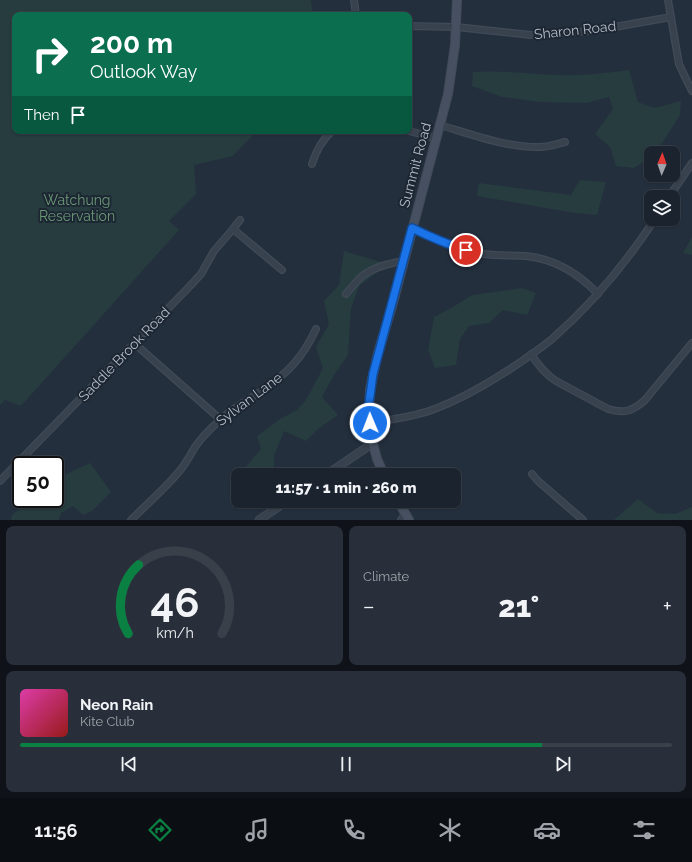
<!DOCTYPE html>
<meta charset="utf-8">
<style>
:root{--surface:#1b232e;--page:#282f3a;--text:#f1f3f6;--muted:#a0a4aa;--line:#39404a;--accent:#0b8043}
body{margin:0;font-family:Raleway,sans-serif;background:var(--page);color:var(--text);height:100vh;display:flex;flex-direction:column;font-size:15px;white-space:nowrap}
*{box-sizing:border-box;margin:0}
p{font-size:13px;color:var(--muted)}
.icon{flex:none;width:22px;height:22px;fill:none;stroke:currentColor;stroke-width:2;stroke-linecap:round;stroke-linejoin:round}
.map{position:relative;height:520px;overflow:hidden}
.drawer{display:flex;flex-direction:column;gap:6px;padding:6px;background:#0f1319;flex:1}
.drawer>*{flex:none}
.banner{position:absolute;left:12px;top:12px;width:400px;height:122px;border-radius:8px;box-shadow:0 1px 3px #0004,0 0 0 1px var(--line);background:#0b6e4f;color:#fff;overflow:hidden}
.needle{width:26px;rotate:2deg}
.buttons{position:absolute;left:644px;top:146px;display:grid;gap:8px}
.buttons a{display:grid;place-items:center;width:36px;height:36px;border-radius:8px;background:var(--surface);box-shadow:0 1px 3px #0004,0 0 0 1px var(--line);font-size:20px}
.speed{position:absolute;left:12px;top:456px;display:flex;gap:8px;font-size:20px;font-weight:700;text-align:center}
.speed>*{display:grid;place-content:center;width:52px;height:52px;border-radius:50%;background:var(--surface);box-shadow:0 1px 3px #0004,0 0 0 1px var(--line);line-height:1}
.speed .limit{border:2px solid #111;border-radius:6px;background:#fff;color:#111}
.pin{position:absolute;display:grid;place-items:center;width:34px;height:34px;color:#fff;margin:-17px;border:2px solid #fff;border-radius:50%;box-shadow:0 1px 4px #0007}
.me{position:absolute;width:44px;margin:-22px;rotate:359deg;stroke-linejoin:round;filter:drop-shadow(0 0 3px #0008)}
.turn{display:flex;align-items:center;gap:14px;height:84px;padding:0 12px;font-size:18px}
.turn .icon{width:52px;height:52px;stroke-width:2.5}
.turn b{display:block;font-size:28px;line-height:34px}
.then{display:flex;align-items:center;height:38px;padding:0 12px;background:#0003;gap:8px;font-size:15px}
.big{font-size:30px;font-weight:800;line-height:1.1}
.drawer .card{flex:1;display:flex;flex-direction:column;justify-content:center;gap:6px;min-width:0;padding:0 14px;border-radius:8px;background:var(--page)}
.drawer .dial{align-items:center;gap:0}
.dial svg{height:104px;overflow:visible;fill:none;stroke:var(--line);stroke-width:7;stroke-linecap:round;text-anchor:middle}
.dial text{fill:var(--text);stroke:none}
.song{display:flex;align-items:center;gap:12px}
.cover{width:48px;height:48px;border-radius:6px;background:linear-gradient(135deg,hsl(320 70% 55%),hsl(0 70% 35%))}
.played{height:4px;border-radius:2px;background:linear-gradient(90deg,var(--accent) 80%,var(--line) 80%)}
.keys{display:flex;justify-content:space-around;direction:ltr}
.heat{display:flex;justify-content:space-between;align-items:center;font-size:22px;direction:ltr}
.drawer .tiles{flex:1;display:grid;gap:6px;grid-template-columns:1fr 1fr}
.card:last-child{grid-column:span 2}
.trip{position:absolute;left:231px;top:468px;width:230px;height:40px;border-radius:8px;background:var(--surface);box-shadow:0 1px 3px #0004,0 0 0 1px var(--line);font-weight:800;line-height:40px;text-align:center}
.tabs{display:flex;height:64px;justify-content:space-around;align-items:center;background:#0b0e12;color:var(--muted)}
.tabs .icon{width:28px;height:28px}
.tabs .active{color:var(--accent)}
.tabs b{font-size:18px;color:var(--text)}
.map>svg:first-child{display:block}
.green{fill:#263c3f}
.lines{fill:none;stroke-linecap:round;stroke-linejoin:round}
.minor-casing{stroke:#414a57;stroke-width:8}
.tertiary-casing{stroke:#414a57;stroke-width:9}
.secondary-casing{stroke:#414a57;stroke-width:10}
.minor{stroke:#38414e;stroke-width:5.5}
.tertiary{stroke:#38414e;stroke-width:7}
.secondary{stroke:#465061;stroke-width:8}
.route-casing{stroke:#114b97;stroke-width:10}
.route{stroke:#1a73e8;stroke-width:7}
.labels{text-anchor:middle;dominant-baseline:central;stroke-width:4;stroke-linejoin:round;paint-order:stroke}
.street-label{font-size:14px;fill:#b4bcc9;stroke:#1d2633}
.park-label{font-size:14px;fill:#6b9a76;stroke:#1d2633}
</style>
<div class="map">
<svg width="692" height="520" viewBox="0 0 692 520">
<rect width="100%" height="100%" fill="#242f3e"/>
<g class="green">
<polygon points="0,0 311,0 313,15 15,15 15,131 257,131 233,156 194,165 196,194 169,221 179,230 21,406 5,400 0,405"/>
<path d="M 629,70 L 638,102 L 654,108 L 681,101 L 680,115 L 656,153 L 651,153 L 651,157 L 634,168 L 616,166 L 610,147 L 595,134 L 613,109 L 609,97 L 586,103 L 540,102 L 502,97 L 472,86 L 473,72 C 503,70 530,74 559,75 C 583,76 606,73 629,70 Z"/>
<polygon points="580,180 606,182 597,215 575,213 477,196 479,183 571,195"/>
<polygon points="692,237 692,255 683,253"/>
<polygon points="344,251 388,264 359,286 351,309 348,355 334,375 322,397 338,415 318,429 306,441 284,431 274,456 274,470 252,473 243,470 261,449 257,436 280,419 297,410 306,400 323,368 316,347 329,324 324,301 339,285"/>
<polygon points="522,288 536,293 527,315 503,310 489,323 469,326 460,339 456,365 435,368 428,350 434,317 453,307 472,295"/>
<polygon points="90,463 111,492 93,510 83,515 73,506 61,513 59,520 11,520 12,515 32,499 55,499 55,491 57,490 60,477"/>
<polygon points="638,499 657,513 675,514 692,507 692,520 614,520"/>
</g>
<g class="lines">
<defs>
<g id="minor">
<polyline points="354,0 356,15"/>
<polyline points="668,0 679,64 686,79 692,91"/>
<polyline points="409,26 456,27 531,35 592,31 671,17"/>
<path d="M 440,125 C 470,134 508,148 540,147 C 548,147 557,144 565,142"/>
<polyline points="409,131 435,138"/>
<path d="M 312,164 C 316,151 322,140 332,131"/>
<polyline points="669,197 692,163"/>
<path d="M 412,228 C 435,240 458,249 484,254 C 498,256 512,255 526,256 C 555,259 579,274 598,294"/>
<polyline points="233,229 282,270"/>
<path d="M 346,294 C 351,288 356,282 361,277 C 372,268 390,263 404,261"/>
<polyline points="134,343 220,419"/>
<path d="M 531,354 C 538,365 545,374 556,381 L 608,409 C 624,414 633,411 645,400 L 692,343"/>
<path d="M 369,423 C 390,420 412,417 432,410 C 465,398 496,379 525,359 C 534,352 544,346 552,339 C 592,304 626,263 655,219"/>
<polyline points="532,474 538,481 583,520"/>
<polyline points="0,481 190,286 201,274 214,251 233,229 240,220"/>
<path d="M 131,520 C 148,503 167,487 182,468 C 187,461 191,454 195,447 C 202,437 211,428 220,420 C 233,408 248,400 263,390 C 288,373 303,357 316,329"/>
<polyline points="401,520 405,514"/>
</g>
<g id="tertiary">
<polyline points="326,475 373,443"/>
<polyline points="259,520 287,501"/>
</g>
<g id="secondary">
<polyline points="384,475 377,459 371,436 369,413 370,389 378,353 393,303 448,94 455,45 457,0"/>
<polyline points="398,501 409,520"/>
</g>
</defs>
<use href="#minor" class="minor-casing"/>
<use href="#tertiary" class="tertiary-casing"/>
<use href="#secondary" class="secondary-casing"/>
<use href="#minor" class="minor"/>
<use href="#tertiary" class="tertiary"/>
<use href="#secondary" class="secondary"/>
</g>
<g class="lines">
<defs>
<path id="route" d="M 370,423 L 369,403 L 373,374 L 412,228 C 430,237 447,244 466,250"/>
</defs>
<use href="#route" class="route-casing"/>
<use href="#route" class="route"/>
</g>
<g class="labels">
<g class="street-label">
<text transform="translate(575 30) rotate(-6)">Sharon Road</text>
<text transform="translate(415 165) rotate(-75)">Summit Road</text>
<text transform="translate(124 354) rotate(-46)">Saddle Brook Road</text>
<text transform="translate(249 399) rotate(-37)">Sylvan Lane</text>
</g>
<g class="park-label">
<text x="77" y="200">Watchung<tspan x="77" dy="16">Reservation</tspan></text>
</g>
</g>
</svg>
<div class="buttons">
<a><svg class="needle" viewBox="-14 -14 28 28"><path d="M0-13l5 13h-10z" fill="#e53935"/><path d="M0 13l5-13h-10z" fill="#a0a4aa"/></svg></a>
<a><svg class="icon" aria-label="layers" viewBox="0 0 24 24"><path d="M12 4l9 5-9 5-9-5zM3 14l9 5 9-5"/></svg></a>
</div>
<div class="speed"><div class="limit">50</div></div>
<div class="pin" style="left:466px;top:250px;background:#d93025"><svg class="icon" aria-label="arrive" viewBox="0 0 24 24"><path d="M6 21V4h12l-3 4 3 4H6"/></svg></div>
<svg class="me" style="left:370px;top:423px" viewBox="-20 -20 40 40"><circle r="17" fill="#1a73e8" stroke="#fff" stroke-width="3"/><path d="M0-11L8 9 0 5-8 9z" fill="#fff"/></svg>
<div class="trip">11:57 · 1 min · 260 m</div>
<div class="banner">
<div class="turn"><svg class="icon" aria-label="right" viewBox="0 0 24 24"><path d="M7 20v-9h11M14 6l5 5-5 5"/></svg><div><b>200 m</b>Outlook Way</div></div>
<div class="then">Then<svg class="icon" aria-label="arrive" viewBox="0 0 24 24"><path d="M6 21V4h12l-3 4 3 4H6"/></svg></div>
</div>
</div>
<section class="drawer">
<div class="tiles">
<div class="card dial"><svg viewBox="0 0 100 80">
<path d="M14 69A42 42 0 1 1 86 69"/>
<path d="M14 69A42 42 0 0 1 22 16" stroke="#0b8043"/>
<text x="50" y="56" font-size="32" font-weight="700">46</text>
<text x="50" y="72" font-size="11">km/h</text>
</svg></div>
<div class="card"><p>Climate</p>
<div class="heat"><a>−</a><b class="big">21°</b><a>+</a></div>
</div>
<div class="card">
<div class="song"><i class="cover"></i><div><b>Neon Rain</b><p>Kite Club</p></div></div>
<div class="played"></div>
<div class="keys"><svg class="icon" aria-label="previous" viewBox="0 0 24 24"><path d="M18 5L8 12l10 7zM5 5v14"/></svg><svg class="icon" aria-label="pause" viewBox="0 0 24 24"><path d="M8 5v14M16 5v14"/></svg><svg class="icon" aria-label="next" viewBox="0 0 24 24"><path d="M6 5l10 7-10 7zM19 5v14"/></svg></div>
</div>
</div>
</section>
<nav class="tabs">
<b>11:56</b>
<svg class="icon active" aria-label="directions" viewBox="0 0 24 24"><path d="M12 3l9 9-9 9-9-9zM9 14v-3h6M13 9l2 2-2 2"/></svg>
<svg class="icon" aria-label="music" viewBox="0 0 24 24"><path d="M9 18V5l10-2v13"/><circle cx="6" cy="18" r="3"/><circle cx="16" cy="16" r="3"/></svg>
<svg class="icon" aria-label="phone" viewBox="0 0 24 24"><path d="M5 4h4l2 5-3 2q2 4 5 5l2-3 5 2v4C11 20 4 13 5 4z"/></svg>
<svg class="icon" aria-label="climate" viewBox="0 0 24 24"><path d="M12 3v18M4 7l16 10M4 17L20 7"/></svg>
<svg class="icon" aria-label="car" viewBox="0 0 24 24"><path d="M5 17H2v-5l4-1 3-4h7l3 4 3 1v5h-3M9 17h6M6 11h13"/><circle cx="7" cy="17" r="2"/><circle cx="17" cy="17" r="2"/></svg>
<svg class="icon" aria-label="filters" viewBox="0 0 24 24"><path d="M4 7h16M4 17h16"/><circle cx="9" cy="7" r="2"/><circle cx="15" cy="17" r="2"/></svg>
</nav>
